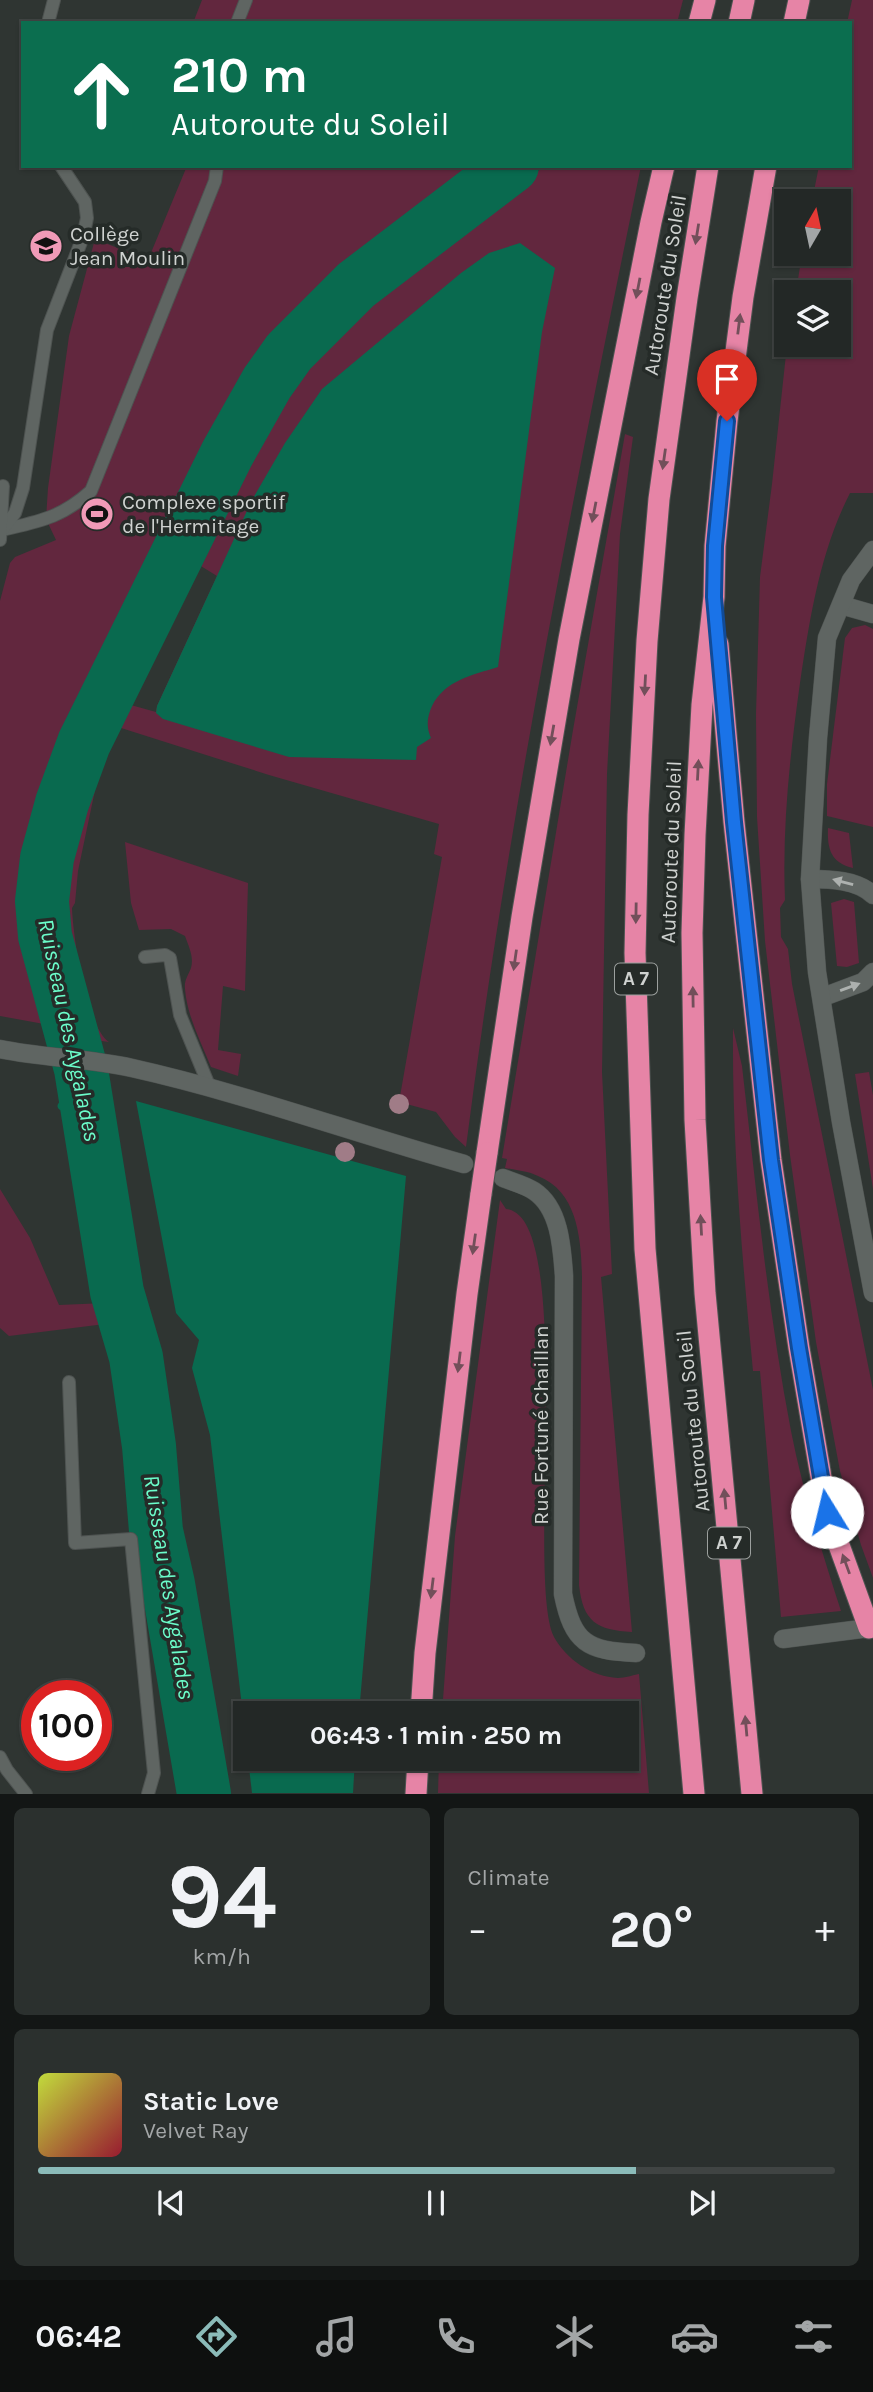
<!DOCTYPE html>
<meta charset="utf-8">
<style>
:root{--surface:#232826;--page:#2b302e;--text:#f1f3f6;--muted:#a3a6a7;--line:#404443;--accent:#8bbbb9}
body{margin:0;font-family:Karla,sans-serif;background:var(--page);color:var(--text);height:100vh;display:flex;flex-direction:column;font-size:26px;white-space:nowrap}
*{box-sizing:border-box;margin:0}
p{font-size:23px;color:var(--muted)}
.icon{flex:none;width:38px;height:38px;fill:none;stroke:currentColor;stroke-width:2;stroke-linecap:round;stroke-linejoin:round}
.map{position:relative;height:1794px;overflow:hidden}
.side{display:flex;flex-direction:column;gap:14px;padding:14px;background:#131615;flex:1}
.side>*{flex:none}
.hud{position:absolute;left:21px;top:21px;width:831px;height:147px;border-radius:0px;box-shadow:0 2px 5px #0004,0 0 0 2px var(--line);background:#0b6e4f;color:#fff;overflow:hidden}
.needle{width:46px;rotate:9deg}
.controls{position:absolute;left:774px;top:189px;display:grid;gap:14px}
.controls a{display:grid;place-items:center;width:77px;height:77px;border-radius:0px;background:var(--surface);box-shadow:0 2px 5px #0004,0 0 0 2px var(--line);font-size:35px}
.speed{position:absolute;left:21px;top:1680px;display:flex;gap:14px;font-size:35px;font-weight:700;text-align:center}
.speed>*{display:grid;place-content:center;width:91px;height:91px;border-radius:50%;background:var(--surface);box-shadow:0 2px 5px #0004,0 0 0 2px var(--line);line-height:1}
.speed .limit{border:10px solid #d22;background:#fff;color:#111}
.pin{position:absolute;display:grid;place-items:center;width:60px;height:60px;color:#fff;margin:-72px -30px;border-radius:50% 50% 50% 0;rotate:-45deg;box-shadow:0 0 7px #0007}
.pin .icon{rotate:45deg}
.me{position:absolute;width:77px;margin:-38px;rotate:351deg;stroke-linejoin:round;filter:drop-shadow(0 0 5px #0008)}
.turn{display:flex;align-items:center;gap:24px;height:147px;padding:0 35px;font-size:32px}
.turn .icon{width:91px;height:91px;stroke-width:2.5}
.turn b{display:block;font-size:49px;line-height:60px}
.big{font-size:52px;font-weight:700;line-height:1.1}
.side .tile{flex:1;display:flex;flex-direction:column;justify-content:center;gap:10px;min-width:0;padding:0 24px;border-radius:10px;background:var(--page)}
.side .dial{align-items:center;gap:0}
.dial b{font-size:91px;line-height:1}
.song{display:flex;align-items:center;gap:21px}
.cover{width:84px;height:84px;border-radius:10px;background:linear-gradient(135deg,hsl(70 70% 55%),hsl(350 70% 35%))}
.played{height:7px;border-radius:4px;background:linear-gradient(90deg,var(--accent) 75%,var(--line) 75%)}
.keys{display:flex;justify-content:space-around;direction:ltr}
.heat{display:flex;justify-content:space-between;align-items:center;font-size:38px;direction:ltr}
.side .tiles{flex:1;display:grid;gap:14px;grid-template-columns:1fr 1fr}
.tile:last-child{grid-column:span 2}
.trip{position:absolute;left:233px;top:1701px;width:406px;height:70px;border-radius:0px;background:var(--surface);box-shadow:0 2px 5px #0004,0 0 0 2px var(--line);font-weight:700;line-height:70px;text-align:center}
.menu{display:flex;height:112px;justify-content:space-around;align-items:center;background:#0e100f;color:var(--muted)}
.menu .icon{width:49px;height:49px}
.menu .current{color:var(--accent)}
.menu b{font-size:32px;color:var(--text)}
.map>svg:first-child{display:block}
.green{fill:#62273e}
.water{fill:#096a4f}
.lines{fill:none;stroke-linecap:round;stroke-linejoin:round}
.stream{stroke:#096a4f;stroke-width:9}
.river{stroke:#096a4f;stroke-width:54}
.service-casing{stroke:#4e5351;stroke-width:14}
.minor-casing{stroke:#4e5351;stroke-width:19}
.tertiary-casing{stroke:#4e5351;stroke-width:19}
.motorway-casing{stroke:#4e5351;stroke-width:23}
.service{stroke:#5f6562;stroke-width:12}
.minor{stroke:#5f6562;stroke-width:18}
.tertiary{stroke:#5f6562;stroke-width:18}
.motorway{stroke:#e684a6;stroke-width:21}
.motorway-bridge-casing{stroke:#4e5351;stroke-width:23;stroke-linecap:butt}
.motorway-bridge{stroke:#e684a6;stroke-width:21}
.tree{fill:#a07c87}
.oneway{fill:#724f5a}
.oneway2{fill:#adb1af}
.route-casing{stroke:#114b97;stroke-width:18}
.route{stroke:#1a73e8;stroke-width:12}
.labels{text-anchor:middle;dominant-baseline:central;stroke-width:7;stroke-linejoin:round;paint-order:stroke}
.shield{fill:#252b28;stroke:#9ca09e;stroke-width:2}
.shield-label{font-size:19px;font-weight:bold;fill:#cfd2d0}
.poi-label{font-size:21px;fill:#cfd2d0;stroke:#252b28;text-anchor:start}
.street-label{font-size:21px;fill:#cfd2d0;stroke:#252b28}
.water-label{font-size:23px;font-style:italic;fill:#6bfdca;stroke:#252b28}
</style>
<div class="map">
<svg width="873" height="1794" viewBox="0 0 873 1794">
<rect width="100%" height="100%" fill="#2f3532"/>
<g class="green">
<polygon points="202,0 683,0 677,23 193,23"/>
<path d="M 852,0 L 873,0 L 873,493 L 850,493 C 820,552 810,617 800,683 C 790,755 782,826 785,900 L 780,908 L 781,937 L 788,949 L 792,984 L 873,1390 L 873,1578 L 861,1545 L 840,1471 L 816,1342 L 790,1155 L 765,941 L 757,817 L 756,714 L 760,577 L 772,484 L 787,345 L 838,345 L 838,292 L 796,292 L 802,254 L 838,254 L 838,201 L 812,201 L 819,166 L 850,166 L 850,23 L 847,23 Z"/>
<path d="M 187,166 L 491,166 L 367,257 L 339,284 L 272,354 L 241,402 L 73,749 C 53,798 33,851 33,904 C 33,945 47,987 55,1026 L 0,1016 L 0,601 L 10,563 L 15,557 L 56,540 L 46,519 L 48,488 L 69,336 L 95,239 L 148,260 Z"/>
<path d="M 545,166 L 641,166 C 574,492 508,817 466,1147 L 455,1137 L 436,1112 L 399,1102 L 442,857 L 434,854 L 439,824 L 269,775 L 118,727 L 98,776 L 78,871 L 75,903 L 72,908 C 73,936 86,1027 109,1042 L 88,1039 C 73,985 48,909 62,853 C 75,801 103,753 120,702 L 156,712 L 157,706 L 217,576 L 183,555 L 241,445 L 287,373 L 361,296 L 487,196 L 498,200 Z"/>
<path d="M 625,434 L 633,437 L 620,534 L 607,774 L 602,1072 L 612,1274 L 601,1277 L 632,1632 C 597,1630 583,1622 579,1585 L 582,1277 C 581,1239 578,1192 538,1176 C 528,1171 515,1170 505,1168 L 507,1159 L 502,1158 L 573,730 Z"/>
<polygon points="865,625 873,629 873,827 827,816 827,784 845,638 852,628"/>
<path d="M 828,828 L 849,833 L 853,868 C 831,863 827,849 828,828 Z"/>
<path d="M 125,842 L 248,883 L 245,991 L 223,986 L 218,1050 L 241,1054 L 238,1076 L 211,1067 C 201,1042 187,1016 185,989 C 184,980 188,976 191,968 C 194,957 189,947 185,936 L 171,929 L 139,930 L 131,903 Z"/>
<polygon points="844,899 854,902 859,963 847,967 837,966 831,903"/>
<path d="M 733,1028 L 742,1066 C 756,1188 768,1311 791,1431 C 803,1492 822,1552 841,1611 L 781,1617 L 760,1371 L 753,1371 C 742,1257 732,1142 733,1028 Z"/>
<polygon points="869,1072 873,1095 873,1189 855,1074"/>
<polygon points="0,1189 30,1238 59,1305 106,1303 113,1323 9,1336 0,1328"/>
<path d="M 500,1200 L 506,1209 C 577,1215 525,1580 554,1637 C 566,1659 592,1677 618,1678 C 625,1678 633,1675 639,1674 L 649,1793 L 438,1793 L 439,1759 L 626,1759 L 626,1713 L 442,1713 L 455,1536 Z"/>
</g>
<g class="water">
<path d="M 520,243 L 555,268 L 542,332 L 498,667 C 473,675 445,680 432,706 C 427,717 426,727 431,738 L 417,747 L 416,760 L 289,757 L 163,719 L 156,713 L 157,706 L 252,500 L 285,443 L 322,389 L 461,273 L 489,253 Z"/>
<polygon points="136,1101 406,1176 359,1713 245,1713 245,1732 210,1435 192,1368 199,1340 176,1313"/>
<polygon points="248,1759 355,1759 353,1793 252,1793"/>
</g>
<g class="lines">
<polyline class="stream" points="62,1106 89,1118"/>
<polyline class="river" points="204,1794 168,1584 156,1531 149,1446 136,1357 117,1292 81,1069 45,936 42,901 47,858 62,803 84,743 227,454 267,383 289,352 356,285 512,166"/>
<defs>
<g id="service">
<polyline points="48,23 54,0"/>
<polyline points="237,23 246,0"/>
<path d="M 2,530 C 40,521 61,518 91,491 L 215,181 L 217,166"/>
<polyline points="2,530 15,513 23,488 47,330 83,237 87,218 85,202 61,166"/>
<polyline points="0,540 3,486"/>
<polyline points="145,957 165,955 170,958 180,1015 210,1088"/>
<polyline points="69,1382 75,1543 131,1539 154,1773 148,1794"/>
<polyline points="0,1757 7,1770 26,1794"/>
</g>
<g id="minor">
<polyline points="841,605 873,614"/>
<path d="M 810,879 C 830,879 858,880 873,895"/>
<polyline points="823,997 863,982 873,972"/>
<path d="M 503,1178 C 513,1182 525,1185 534,1191 C 560,1208 562,1248 564,1276 L 563,1594 C 573,1643 587,1651 636,1653"/>
<polyline points="783,1639 869,1628"/>
</g>
<g id="tertiary">
<polyline points="873,550 851,580 827,638 818,738 810,879 817,972 841,1122 873,1293"/>
<path d="M 0,1049 C 44,1058 88,1058 132,1068 C 244,1093 353,1133 464,1164"/>
</g>
<g id="motorway">
<polyline points="699,23 705,0"/>
<polyline points="739,23 744,0"/>
<polyline points="794,23 799,0"/>
<polyline points="718,644 734,822 771,1160 799,1348 827,1512 869,1628"/>
<polyline points="487,1153 522,917 569,639 651,222 664,166"/>
<polyline points="421,1713 425,1653 467,1294 481,1194"/>
<polyline points="416,1794 418,1759"/>
<polyline points="694,1794 645,1249 635,953 638,815 647,641 659,499 687,298 708,166"/>
<polyline points="752,1794 705,1293 695,1120 692,933 695,835 702,705 714,597 715,546 727,421 743,297 766,166"/>
</g>
</defs>
<use href="#service" class="service-casing"/>
<use href="#minor" class="minor-casing"/>
<use href="#tertiary" class="tertiary-casing"/>
<use href="#motorway" class="motorway-casing"/>
<use href="#service" class="service"/>
<use href="#minor" class="minor"/>
<use href="#tertiary" class="tertiary"/>
<use href="#motorway" class="motorway"/>
<defs>
<polyline id="motorway-bridge" points="481,1194 487,1153"/>
</defs>
<use href="#motorway-bridge" class="motorway-bridge-casing"/>
<use href="#motorway-bridge" class="motorway-bridge"/>
</g>
<g class="tree">
<circle cx="399" cy="1104" r="10"/>
<circle cx="345" cy="1152" r="10"/>
</g>
<defs><path id="oneway-solid" d="M-6-.8H1V-3.2L6.5 0L1 3.2V.8H-6Z" transform="scale(1.75)"/></defs>
<g class="oneway">
<use href="#oneway-solid" transform="translate(697 234) rotate(99)"/>
<use href="#oneway-solid" transform="translate(638 288) rotate(101)"/>
<use href="#oneway-solid" transform="translate(739 324) rotate(-83)"/>
<use href="#oneway-solid" transform="translate(664 459) rotate(98)"/>
<use href="#oneway-solid" transform="translate(594 512) rotate(101)"/>
<use href="#oneway-solid" transform="translate(645 685) rotate(93)"/>
<use href="#oneway-solid" transform="translate(552 735) rotate(100)"/>
<use href="#oneway-solid" transform="translate(698 770) rotate(-87)"/>
<use href="#oneway-solid" transform="translate(636 913) rotate(91)"/>
<use href="#oneway-solid" transform="translate(515 960) rotate(98)"/>
<use href="#oneway-solid" transform="translate(693 997) rotate(-91)"/>
<use href="#oneway-solid" transform="translate(701 1225) rotate(-93)"/>
<use href="#oneway-solid" transform="translate(474 1244) rotate(98)"/>
<use href="#oneway-solid" transform="translate(459 1362) rotate(97)"/>
<use href="#oneway-solid" transform="translate(725 1499) rotate(-95)"/>
<use href="#oneway-solid" transform="translate(846 1564) rotate(-110)"/>
<use href="#oneway-solid" transform="translate(432 1588) rotate(97)"/>
<use href="#oneway-solid" transform="translate(746 1726) rotate(-95)"/>
</g>
<g class="oneway2">
<use href="#oneway-solid" transform="translate(843 882) rotate(-165)"/>
<use href="#oneway-solid" transform="translate(850 987) rotate(-20)"/>
</g>
<g class="lines">
<defs>
<polyline id="route" points="727,421 715,546 714,597 734,822 771,1160 799,1348 827,1512"/>
</defs>
<use href="#route" class="route-casing"/>
<use href="#route" class="route"/>
</g>
<defs>
<symbol id="school-disc" viewBox="-11 -11 22 22"><circle r="9.5" fill="#f09ab7" stroke="#252b28"/><path d="M0-5L7-2L0 1L-7-2ZM-4 1L0 2.5L4 1V4Q0 6-4 4Z" fill="#111"/></symbol>
<symbol id="stadium-disc" viewBox="-11 -11 22 22"><circle r="9.5" fill="#f09ab7" stroke="#252b28"/><path d="M0-5a6.5 5 0 1 0 0 10a6.5 5 0 1 0 0-10ZM-3.5-1.8h7v3.6h-7Z" fill="#111"/></symbol>
</defs>
<g fill-rule="evenodd">
<use href="#school-disc" x="27" y="227" width="38" height="38"/>
<use href="#stadium-disc" x="78" y="495" width="38" height="38"/>
</g>
<g class="labels">
<g class="shield">
<rect x="615" y="963.5" width="42" height="31" rx="5"/>
<rect x="708" y="1527.5" width="42" height="31" rx="5"/>
</g>
<g class="shield-label">
<text x="636" y="979">A 7</text>
<text x="729" y="1543">A 7</text>
</g>
<g class="poi-label">
<text x="70" y="234">Collège<tspan x="70" dy="24">Jean Moulin</tspan></text>
<text x="122" y="502">Complexe sportif<tspan x="122" dy="24">de l'Hermitage</tspan></text>
</g>
<g class="street-label">
<text transform="translate(665 285) rotate(-81)">Autoroute du Soleil</text>
<text transform="translate(671 852) rotate(-88)">Autoroute du Soleil</text>
<text transform="translate(693 1421) rotate(-96)">Autoroute du Soleil</text>
<text transform="translate(541 1425) rotate(-90)">Rue Fortuné Chaillan</text>
</g>
<g class="water-label">
<text transform="translate(69 1030) rotate(78)">Ruisseau des Aygalades</text>
<text transform="translate(169 1587) rotate(81)">Ruisseau des Aygalades</text>
</g>
</g>
</svg>
<div class="controls">
<a><svg class="needle" viewBox="-14 -14 28 28"><path d="M0-13l5 13h-10z" fill="#e53935"/><path d="M0 13l5-13h-10z" fill="#a3a6a7"/></svg></a>
<a><svg class="icon" aria-label="layers" viewBox="0 0 24 24"><path d="M12 4l9 5-9 5-9-5zM3 14l9 5 9-5"/></svg></a>
</div>
<div class="speed"><div class="limit">100</div></div>
<div class="pin" style="left:727px;top:421px;background:#d93025"><svg class="icon" aria-label="arrive" viewBox="0 0 24 24"><path d="M6 21V4h12l-3 4 3 4H6"/></svg></div>
<svg class="me" style="left:827px;top:1512px" viewBox="-20 -20 40 40"><circle r="19" fill="#fff"/><path d="M0-13L10 11 0 6-10 11z" fill="#1a73e8"/></svg>
<div class="trip">06:43 · 1 min · 250 m</div>
<div class="hud">
<div class="turn"><svg class="icon" aria-label="ahead" viewBox="0 0 24 24"><path d="M12 20V5M6 11l6-6 6 6"/></svg><div><b>210 m</b>Autoroute du Soleil</div></div>
</div>
</div>
<section class="side">
<div class="tiles">
<div class="tile dial"><b>94</b><p>km/h</p></div>
<div class="tile"><p>Climate</p>
<div class="heat"><a>−</a><b class="big">20°</b><a>+</a></div>
</div>
<div class="tile">
<div class="song"><i class="cover"></i><div><b>Static Love</b><p>Velvet Ray</p></div></div>
<div class="played"></div>
<div class="keys"><svg class="icon" aria-label="previous" viewBox="0 0 24 24"><path d="M18 5L8 12l10 7zM5 5v14"/></svg><svg class="icon" aria-label="pause" viewBox="0 0 24 24"><path d="M8 5v14M16 5v14"/></svg><svg class="icon" aria-label="next" viewBox="0 0 24 24"><path d="M6 5l10 7-10 7zM19 5v14"/></svg></div>
</div>
</div>
</section>
<nav class="menu">
<b>06:42</b>
<svg class="icon current" aria-label="directions" viewBox="0 0 24 24"><path d="M12 3l9 9-9 9-9-9zM9 14v-3h6M13 9l2 2-2 2"/></svg>
<svg class="icon" aria-label="music" viewBox="0 0 24 24"><path d="M9 18V5l10-2v13"/><circle cx="6" cy="18" r="3"/><circle cx="16" cy="16" r="3"/></svg>
<svg class="icon" aria-label="phone" viewBox="0 0 24 24"><path d="M5 4h4l2 5-3 2q2 4 5 5l2-3 5 2v4C11 20 4 13 5 4z"/></svg>
<svg class="icon" aria-label="climate" viewBox="0 0 24 24"><path d="M12 3v18M4 7l16 10M4 17L20 7"/></svg>
<svg class="icon" aria-label="car" viewBox="0 0 24 24"><path d="M5 17H2v-5l4-1 3-4h7l3 4 3 1v5h-3M9 17h6M6 11h13"/><circle cx="7" cy="17" r="2"/><circle cx="17" cy="17" r="2"/></svg>
<svg class="icon" aria-label="filters" viewBox="0 0 24 24"><path d="M4 7h16M4 17h16"/><circle cx="9" cy="7" r="2"/><circle cx="15" cy="17" r="2"/></svg>
</nav>
